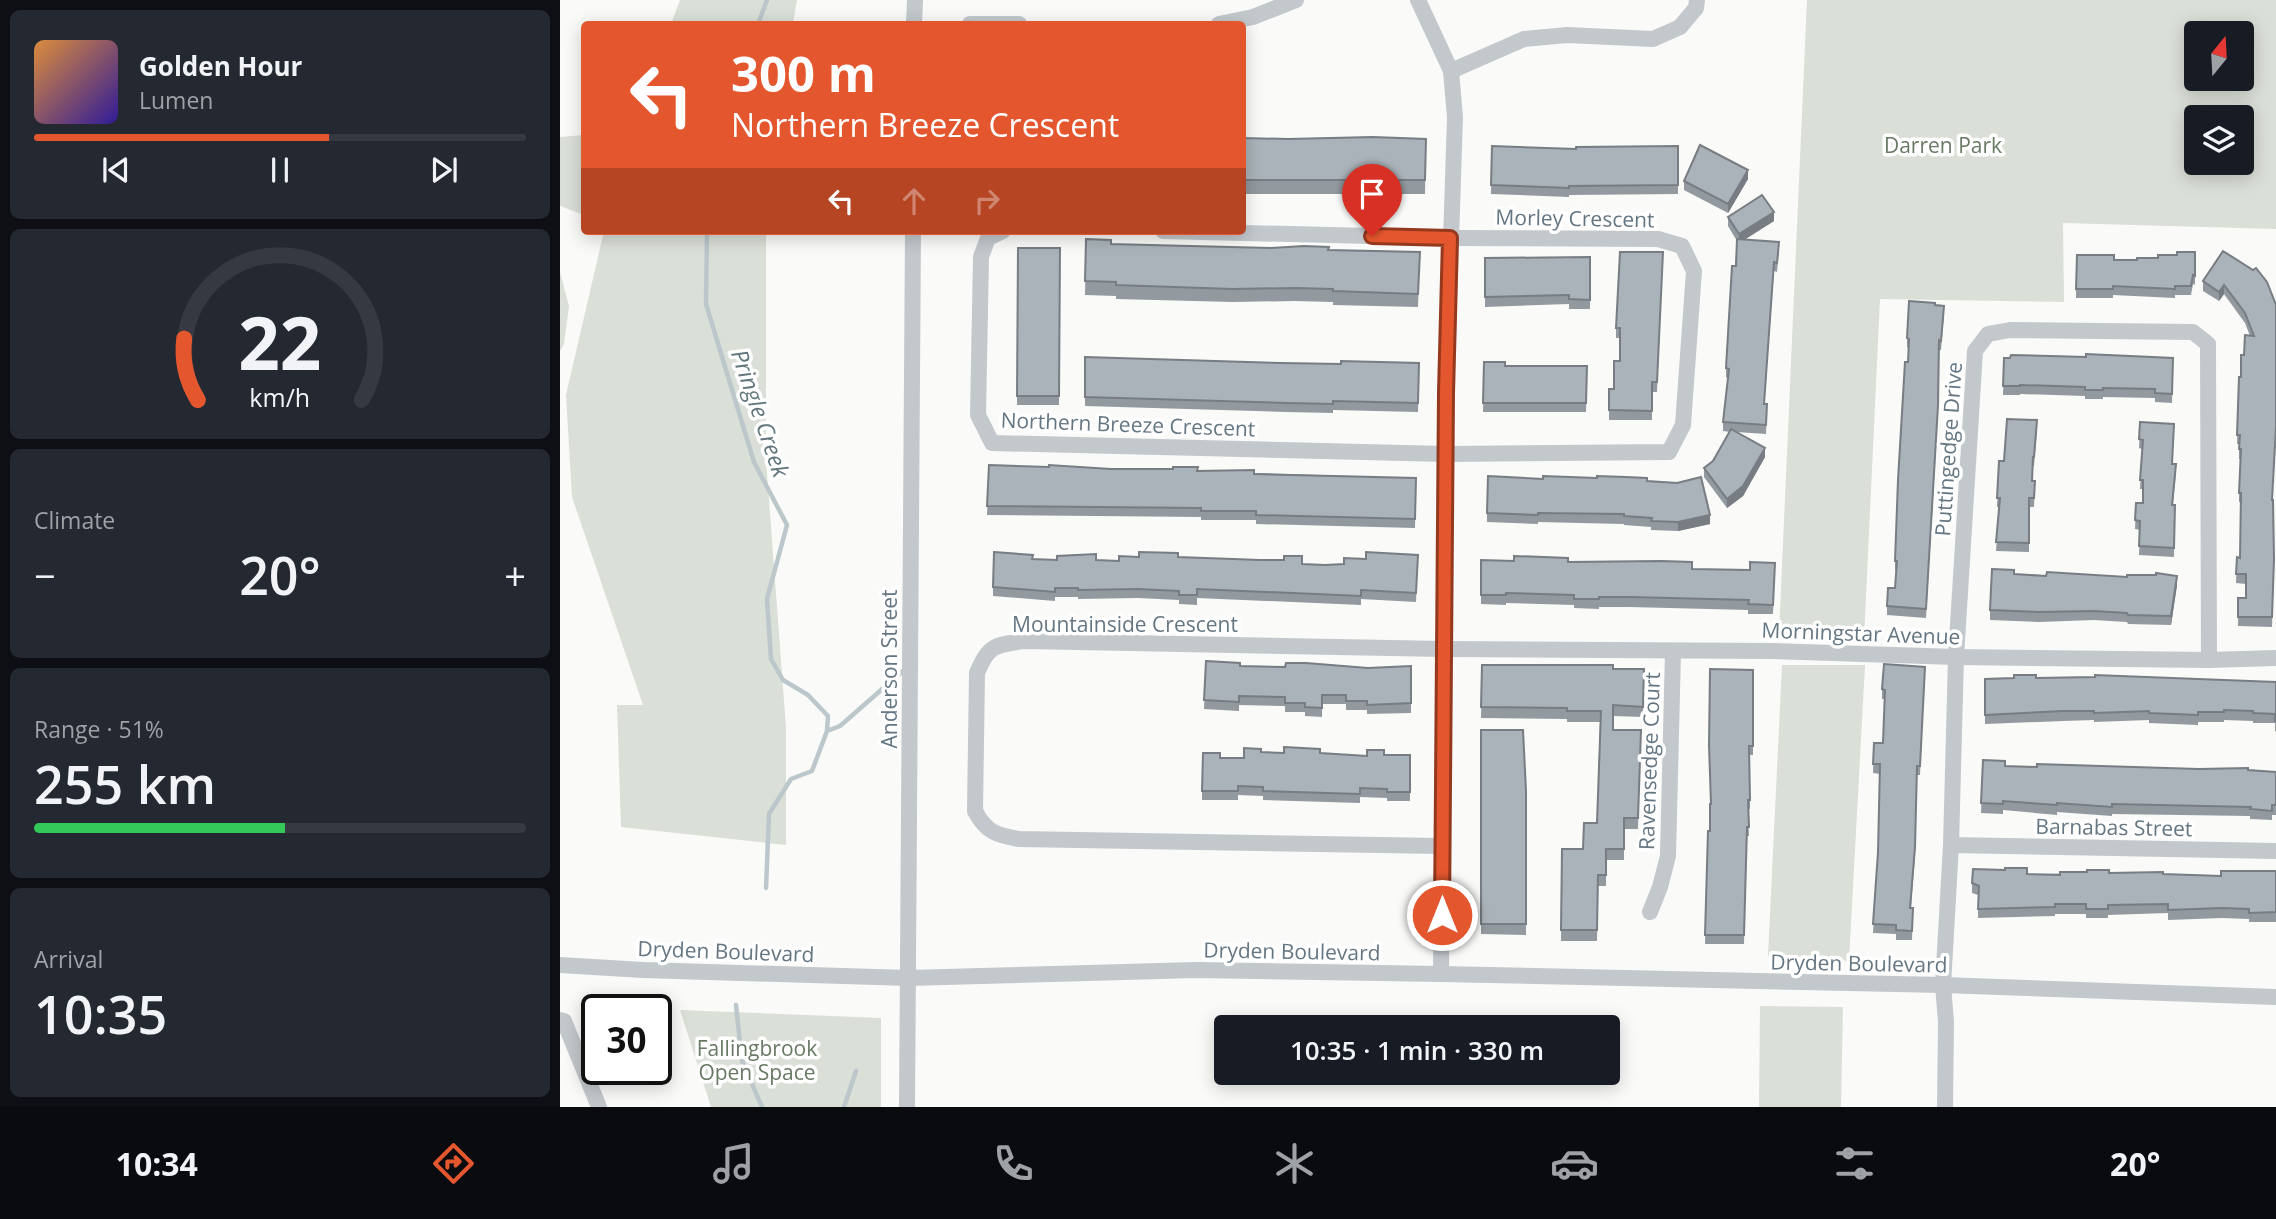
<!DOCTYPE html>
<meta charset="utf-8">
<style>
:root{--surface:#171b24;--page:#242831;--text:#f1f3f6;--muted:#9ea1a6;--line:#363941;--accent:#e4572e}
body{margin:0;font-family:"Open Sans",sans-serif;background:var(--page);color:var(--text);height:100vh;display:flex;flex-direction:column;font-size:26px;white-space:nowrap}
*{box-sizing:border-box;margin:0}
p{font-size:23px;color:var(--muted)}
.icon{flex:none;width:38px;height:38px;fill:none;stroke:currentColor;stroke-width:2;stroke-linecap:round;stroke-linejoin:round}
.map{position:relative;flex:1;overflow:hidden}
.details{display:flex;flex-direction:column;gap:10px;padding:10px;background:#0d0f14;width:560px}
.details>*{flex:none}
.guide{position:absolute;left:21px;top:21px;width:665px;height:214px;border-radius:7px;box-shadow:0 4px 18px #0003;background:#e4572e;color:#fff;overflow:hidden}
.needle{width:46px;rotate:18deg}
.controls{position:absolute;left:1624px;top:21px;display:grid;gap:14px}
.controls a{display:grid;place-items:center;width:70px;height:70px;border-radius:7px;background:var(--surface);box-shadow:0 4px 18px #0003;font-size:35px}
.speed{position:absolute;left:21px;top:994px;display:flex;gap:14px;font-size:35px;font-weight:700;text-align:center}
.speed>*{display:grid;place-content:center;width:91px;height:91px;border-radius:50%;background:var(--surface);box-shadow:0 4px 18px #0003;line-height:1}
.speed .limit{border:4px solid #111;border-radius:10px;background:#fff;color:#111}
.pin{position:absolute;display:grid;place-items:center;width:60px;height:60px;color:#fff;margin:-72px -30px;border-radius:50% 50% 50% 0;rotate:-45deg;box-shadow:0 0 7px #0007}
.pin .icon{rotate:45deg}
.me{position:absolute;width:77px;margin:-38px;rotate:0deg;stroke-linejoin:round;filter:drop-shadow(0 0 5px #0008)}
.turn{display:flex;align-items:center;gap:24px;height:147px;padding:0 35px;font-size:32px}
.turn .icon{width:91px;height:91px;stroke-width:2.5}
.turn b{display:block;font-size:49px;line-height:60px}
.lanes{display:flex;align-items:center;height:66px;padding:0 35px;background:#0003;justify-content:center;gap:35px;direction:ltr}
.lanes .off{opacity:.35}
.big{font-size:52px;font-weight:600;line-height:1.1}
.details .card{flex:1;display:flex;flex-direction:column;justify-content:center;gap:10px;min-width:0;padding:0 24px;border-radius:10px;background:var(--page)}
.details .dial{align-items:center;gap:0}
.dial svg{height:182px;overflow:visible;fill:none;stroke:var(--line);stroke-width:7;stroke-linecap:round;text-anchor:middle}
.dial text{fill:var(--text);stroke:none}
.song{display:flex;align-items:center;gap:21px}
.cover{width:84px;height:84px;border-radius:10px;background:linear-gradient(135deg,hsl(30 70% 55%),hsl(250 70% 35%))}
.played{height:7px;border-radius:4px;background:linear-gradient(90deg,var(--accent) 60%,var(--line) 60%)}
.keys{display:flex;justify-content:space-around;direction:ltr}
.heat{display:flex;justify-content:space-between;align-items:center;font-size:38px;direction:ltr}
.charge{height:10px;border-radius:5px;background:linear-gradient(90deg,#34c759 51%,var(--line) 0)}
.trip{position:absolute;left:654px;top:1015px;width:406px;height:70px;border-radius:7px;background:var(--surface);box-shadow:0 4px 18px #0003;font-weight:600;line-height:70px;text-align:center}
.dock{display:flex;height:112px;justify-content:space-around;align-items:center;background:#090b0e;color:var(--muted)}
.dock .icon{width:49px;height:49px}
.dock .current{color:var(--accent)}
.dock b{font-size:32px;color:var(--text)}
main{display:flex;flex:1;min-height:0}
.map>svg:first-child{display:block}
.green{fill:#dadfd7;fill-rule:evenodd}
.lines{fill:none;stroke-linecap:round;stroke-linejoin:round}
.stream{stroke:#bbc7cb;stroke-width:4.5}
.minor{stroke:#c3c8cc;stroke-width:16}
.wall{fill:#929a9f}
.shaded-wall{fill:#777d82}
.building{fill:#aab3b9;stroke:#777d82;stroke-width:2}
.route-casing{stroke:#94391e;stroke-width:18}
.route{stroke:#e4572e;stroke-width:12}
.labels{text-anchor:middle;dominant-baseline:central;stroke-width:7;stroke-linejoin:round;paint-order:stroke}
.park-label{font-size:21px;fill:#687a64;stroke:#fff}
.street-label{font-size:21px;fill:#657683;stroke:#fff}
.water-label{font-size:23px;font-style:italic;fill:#60757c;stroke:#fff}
</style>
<main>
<section class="details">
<div class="card">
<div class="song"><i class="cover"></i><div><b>Golden Hour</b><p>Lumen</p></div></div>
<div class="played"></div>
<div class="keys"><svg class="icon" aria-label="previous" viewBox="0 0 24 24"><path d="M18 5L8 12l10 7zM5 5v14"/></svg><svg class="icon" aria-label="pause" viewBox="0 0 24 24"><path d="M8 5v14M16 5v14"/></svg><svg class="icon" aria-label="next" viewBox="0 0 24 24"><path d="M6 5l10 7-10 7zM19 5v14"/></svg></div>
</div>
<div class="card dial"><svg viewBox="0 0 100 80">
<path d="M14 69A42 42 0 1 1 86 69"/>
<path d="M14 69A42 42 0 0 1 8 42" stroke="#e4572e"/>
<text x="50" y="56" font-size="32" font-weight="700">22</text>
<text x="50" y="72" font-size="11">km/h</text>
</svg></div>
<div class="card"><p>Climate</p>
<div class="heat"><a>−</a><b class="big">20°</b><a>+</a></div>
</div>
<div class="card"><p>Range · 51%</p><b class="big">255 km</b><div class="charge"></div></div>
<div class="card"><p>Arrival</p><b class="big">10:35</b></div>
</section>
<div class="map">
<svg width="1716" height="1107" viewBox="0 0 1716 1107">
<rect width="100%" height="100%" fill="#fafaf8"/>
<g class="green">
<polygon points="120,0 237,0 233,24 111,24"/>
<path d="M 1247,0 L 1716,0 L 1716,229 L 1503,223 L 1504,302 L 1320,299 L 1304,639 L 1219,634 ZM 1636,33 L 1682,33 L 1682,79 L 1636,79 ZM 1636,117 L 1682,117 L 1682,163 L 1636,163 Z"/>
<polygon points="24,135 24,215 0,206 0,137"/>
<polygon points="44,231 206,231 206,459 226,728 226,845 61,827 57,705 83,705 12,497 6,395"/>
<polygon points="0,272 9,306 4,344 0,351"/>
<polygon points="1222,665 1305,665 1289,961 1208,956"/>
<polygon points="1200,1006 1283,1007 1281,1107 1199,1107"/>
<polygon points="120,1010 321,1018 321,1107 151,1107"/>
</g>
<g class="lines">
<g class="stream">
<polyline points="198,24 207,0"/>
<polyline points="147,231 146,304 194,462 227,525 207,599 211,659 223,680 248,695 268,716 267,731 252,771 231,779 209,814 206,888"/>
<polyline points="267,731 280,726 344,670"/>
<polyline points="176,1005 182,1061 202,1107"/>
<polyline points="284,1107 296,1071"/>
</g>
<g class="minor">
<polyline points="858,0 891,71 895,117 886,393 881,974"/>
<polyline points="354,24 355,0"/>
<polyline points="410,24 459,24"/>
<polyline points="659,24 693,17 736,0"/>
<polyline points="891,71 964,39 1007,35 1093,39 1120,27 1136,8 1137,0"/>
<polyline points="443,231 428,238 421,257 418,415 432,443 886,454 1109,452 1123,425 1134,271 1122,246 1098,239 890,238 603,231"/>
<polyline points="1391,845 1716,851"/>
<path d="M 882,846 L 459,839 C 436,835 426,832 415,811 L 417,673 C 428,645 435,645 464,641 L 884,649 L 1211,651 L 1396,657 L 1649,660 L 1716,658"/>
<polyline points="1090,912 1100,887 1108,856 1113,652"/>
<polyline points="0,965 83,970 348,978 636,970 881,974 1383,985 1716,997"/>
<polyline points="0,1020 4,1021 39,1107"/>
<polyline points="347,1107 353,231"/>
<polyline points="1385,1107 1386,1022 1383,985 1391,845 1396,657 1415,351 1428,334 1450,330 1633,332 1648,344 1649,660"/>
</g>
</g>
<g class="wall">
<polygon points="682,138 728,139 866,139 865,194 682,194"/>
<polygon points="932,146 1016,149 1118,146 1118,194 1009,195 1009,197 931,194"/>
<polygon points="1188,179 1168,213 1124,190 1124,181"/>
<polygon points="1168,217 1214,221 1184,240 1219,251 1217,272 1214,271 1204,404 1207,413 1206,434 1176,432 1205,457 1183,496 1167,508 1144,477 1144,468 1153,461 1170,432 1163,431 1163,422 1168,378 1166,377 1166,368 1177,241 1168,226"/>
<polygon points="526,239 551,244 860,252 858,307 773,305 773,302 735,301 673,302 556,299 556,296 525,295"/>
<polygon points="458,248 500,248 499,405 457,405"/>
<polygon points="1663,251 1716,305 1716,437 1712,500 1714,569 1712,627 1678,626 1678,598 1686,598 1686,584 1676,583 1677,557 1680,558 1681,502 1679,502 1679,493 1681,459 1679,459 1679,444 1677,444 1679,377 1681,377 1684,355 1690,336 1685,323 1664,294 1659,301 1643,291 1643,281"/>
<polygon points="1103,252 1097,392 1092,392 1092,420 1049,420 1049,389 1054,389 1060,361 1060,338 1056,338 1056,328"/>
<polygon points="1635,252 1635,285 1633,284 1631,295 1615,295 1615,298 1553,295 1553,298 1516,298 1516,289 1577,260"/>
<polygon points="1030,257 1030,309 1009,309 1009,304 925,307 925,258"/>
<polygon points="1375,305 1384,315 1381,350 1379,350 1378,414 1366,618 1327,615 1327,606 1335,588 1336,570 1335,570 1335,561 1349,348 1347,347 1347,338"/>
<polygon points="525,357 721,363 859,363 858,412 773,410 773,413 726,412 525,406"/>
<polygon points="1444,358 1613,358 1612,403 1595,402 1595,398 1543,397 1543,399 1525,399 1525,396 1460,394 1460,395 1443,395"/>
<polygon points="924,362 945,366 1027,366 1026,412 923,412"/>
<polygon points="1580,422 1614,433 1612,464 1616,473 1613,505 1615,505 1614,557 1579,555 1580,530 1575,529 1576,503 1583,503 1583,489 1580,489 1582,449 1579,448"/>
<polygon points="1477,430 1474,466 1473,466 1472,481 1475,481 1474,507 1469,507 1469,552 1436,551 1439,507 1437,507 1439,461 1444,461"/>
<polygon points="429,465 856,478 855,528 696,524 696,520 641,520 641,517 427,515"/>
<polygon points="983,479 1087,481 1150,524 1118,531 1091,530 1091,527 1064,525 1064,524 978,522 978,524 927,522 927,513"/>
<polygon points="858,555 856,602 801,599 801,605 637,598 637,605 619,604 619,600 578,598 518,599 518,597 495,597 495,601 433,596 433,587 472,559 559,561 618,557 742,564 784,564 806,559"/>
<polygon points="921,560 1008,562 1132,569 1190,570 1215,563 1213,614 1188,614 1188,610 1070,607 1039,607 1039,609 1014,608 1014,605 946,603 946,605 921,604"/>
<polygon points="1454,574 1617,585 1611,625 1568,624 1567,622 1534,620 1479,622 1430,620 1430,610"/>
<polygon points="646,661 680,666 808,668 851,666 851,713 807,714 807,710 786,710 786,704 762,704 762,717 745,716 745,712 725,712 725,706 679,705 679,711 644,709"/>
<polygon points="922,665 1084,669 1083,717 1053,716 1053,730 1081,730 1078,829 1064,829 1064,860 1046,860 1046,886 1038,886 1037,941 1001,941 1002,849 1023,849 1037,823 1040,722 1007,722 1007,719 921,718"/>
<polygon points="1365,667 1360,775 1357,775 1355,856 1351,908 1353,908 1352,940 1336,940 1336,934 1313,933 1318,852 1320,774 1313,773 1314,743 1323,743 1325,699 1322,699 1322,689"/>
<polygon points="1193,670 1193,755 1190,755 1190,809 1188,809 1189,836 1187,836 1184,944 1145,944 1148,831 1150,831 1151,804"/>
<polygon points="1476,678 1716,682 1716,731 1715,731 1715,723 1693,723 1693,721 1664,720 1664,722 1638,722 1638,725 1589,723 1589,720 1534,722 1534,720 1503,721 1425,724 1425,679"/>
<polygon points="921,730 966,791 966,935 921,934"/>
<polygon points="701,752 807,756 850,755 850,801 827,801 827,798 800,797 800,803 703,800 703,796 678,795 678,800 642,800 642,791 660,758 684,758"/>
<polygon points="1423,760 1445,766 1477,767 1688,770 1716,772 1716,815 1712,815 1712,820 1690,819 1690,816 1552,814 1552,816 1497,812 1497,815 1443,810 1443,814 1421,813"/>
<polygon points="1716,871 1716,922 1689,922 1689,919 1662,918 1608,920 1608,913 1548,915 1548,918 1526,918 1526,914 1495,914 1495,916 1418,918 1418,895 1412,893 1412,883 1467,874 1549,873 1661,876"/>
</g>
<g class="shaded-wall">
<polygon points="1188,170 1188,179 1168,213 1168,204"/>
<polygon points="1214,212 1214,221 1179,243 1179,234"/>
<polygon points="1664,285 1664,294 1659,301 1659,292"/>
<polygon points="1205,448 1205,457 1183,496 1167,508 1167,499"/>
<polygon points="1150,515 1150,524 1118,531 1118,522"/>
<polygon points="1617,576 1617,585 1611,625 1611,616"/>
</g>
<g class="building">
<polygon points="813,137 866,139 865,180 682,180 682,138 728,139"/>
<polygon points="1140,145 1188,170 1168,204 1124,181"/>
<polygon points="932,146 1016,149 1016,147 1118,146 1118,185 1009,186 1009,188 931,185"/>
<polygon points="1202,195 1214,212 1179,234 1168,217"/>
<polygon points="526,239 551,240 551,244 711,248 744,246 769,247 768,250 860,252 858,294 773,291 773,289 735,288 673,289 556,285 556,282 525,281"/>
<polygon points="1177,239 1219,242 1217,263 1214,262 1204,404 1207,404 1206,425 1163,422 1169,369 1166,368 1172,266 1176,266"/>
<polygon points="458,248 500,248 499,396 457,396"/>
<polygon points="1663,251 1693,270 1696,268 1707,282 1716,305 1716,427 1712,500 1713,500 1714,559 1712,617 1678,617 1678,598 1686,598 1686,574 1676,574 1677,557 1680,558 1681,493 1679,493 1681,449 1679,449 1680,435 1677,435 1679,377 1681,377 1681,355 1684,355 1685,335 1694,336 1685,313 1664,285 1659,292 1643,281"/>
<polygon points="1060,252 1103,252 1097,382 1092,382 1092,411 1049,410 1049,389 1054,389 1054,361 1060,361 1060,328 1056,328"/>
<polygon points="1617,252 1635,252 1635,276 1633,275 1631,286 1615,286 1615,289 1553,286 1553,289 1516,289 1517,255 1554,255 1554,260 1577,260 1577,258 1598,258 1598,255 1617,255"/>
<polygon points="1030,257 1030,300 1009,299 1009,295 925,297 925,258"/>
<polygon points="1349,301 1375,303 1375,305 1384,306 1381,341 1379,340 1378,405 1366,609 1327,606 1328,588 1335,588 1337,561 1335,561 1338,480 1345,362 1348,362 1349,339 1347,338"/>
<polygon points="1526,354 1613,358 1612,394 1595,393 1595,389 1543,388 1543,390 1525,390 1525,387 1460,385 1460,386 1443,386 1444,358 1450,358 1451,355 1526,357"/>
<polygon points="525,357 721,363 781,364 781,361 859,363 858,403 773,401 773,404 726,403 525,397"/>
<polygon points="924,362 945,362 945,366 1027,366 1026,403 923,403"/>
<polygon points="1447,419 1477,420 1474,457 1473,457 1472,481 1475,481 1474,498 1469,498 1469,543 1436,542 1440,498 1437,498 1439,461 1444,461"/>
<polygon points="1580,422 1614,424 1612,464 1616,464 1612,505 1615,505 1614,548 1579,546 1580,521 1575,520 1576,503 1583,503 1583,480 1580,480 1583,440 1579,439"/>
<polygon points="1171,429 1205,448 1183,486 1167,499 1144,468 1153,461"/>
<polygon points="429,465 489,467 489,465 551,469 613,469 613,467 638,467 637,471 694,470 694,474 856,478 855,519 696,515 696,511 641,511 641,508 427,506"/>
<polygon points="928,476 983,479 983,476 1037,478 1037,476 1066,477 1087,478 1087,481 1117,483 1141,477 1150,515 1118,522 1091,521 1092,518 1064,516 1064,514 978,513 978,515 927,513"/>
<polygon points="434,552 473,555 472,559 497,560 497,556 536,554 536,560 559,561 559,556 579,557 579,552 618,553 618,557 700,560 724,560 724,556 742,556 742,564 765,565 784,564 784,558 806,559 806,552 858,555 856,593 801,590 801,596 637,589 637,595 619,595 619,591 578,589 518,590 518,588 495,588 495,592 433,587"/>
<polygon points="954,556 1008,558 1008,562 1101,561 1132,562 1132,569 1190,570 1190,562 1215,563 1213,605 1188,604 1189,600 1070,597 1039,597 1039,599 1014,599 1014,595 946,593 946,595 921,595 921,560 954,561"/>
<polygon points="1432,569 1454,570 1454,574 1486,576 1487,572 1567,577 1567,575 1596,575 1596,573 1617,576 1611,616 1568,615 1567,613 1534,611 1479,612 1430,610"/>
<polygon points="646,661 680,663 680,666 725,667 726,663 746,663 808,668 851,666 851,703 807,705 807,701 786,701 786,695 762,695 762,708 745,707 745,703 725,703 725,697 679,696 679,702 644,700"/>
<polygon points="1324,664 1365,667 1360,766 1357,766 1355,847 1350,908 1353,908 1352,931 1336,930 1336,925 1313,924 1318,852 1320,764 1313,764 1314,743 1323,743 1325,690 1322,689"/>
<polygon points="922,665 1053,665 1053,669 1084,669 1083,707 1053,705 1053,730 1081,730 1078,818 1064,818 1064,849 1046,849 1046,875 1038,875 1037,930 1001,930 1002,849 1023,849 1024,823 1037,823 1041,711 1007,711 1007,708 921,707"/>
<polygon points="1150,669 1193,670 1193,746 1189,746 1190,800 1188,800 1189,827 1187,827 1184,935 1145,935 1148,831 1150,831 1150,804 1151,804 1149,745"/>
<polygon points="1454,675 1476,675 1476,678 1535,677 1535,675 1716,682 1716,721 1715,721 1715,714 1693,713 1693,711 1664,710 1664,712 1638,712 1638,715 1589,713 1589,711 1534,713 1534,711 1503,711 1425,715 1425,679 1454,678"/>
<polygon points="921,730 963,730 966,791 966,924 921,924"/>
<polygon points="724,747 760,749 760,753 807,756 807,750 824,750 824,755 850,755 850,792 827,792 827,789 800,788 800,794 703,791 703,787 678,786 678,791 642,791 643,753 660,753 660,758 684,758 684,748 701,749 701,752 724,753"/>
<polygon points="1423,760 1445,761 1445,766 1477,767 1477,764 1639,769 1688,768 1688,770 1716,772 1716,805 1712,805 1712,811 1690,809 1691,807 1552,804 1552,807 1497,803 1497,805 1443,801 1443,804 1421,803"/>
<polygon points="1445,868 1467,868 1467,874 1500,875 1500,872 1527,872 1527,870 1549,870 1549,873 1603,872 1603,874 1661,876 1661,871 1716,871 1716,912 1689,913 1689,909 1662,908 1608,910 1608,904 1548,905 1548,909 1526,909 1526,904 1495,904 1495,907 1418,909 1419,886 1412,883 1413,869 1445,870"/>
</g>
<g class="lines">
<defs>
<polyline id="route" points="812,236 890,238 886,393 882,915"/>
</defs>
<use href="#route" class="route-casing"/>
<use href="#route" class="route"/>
</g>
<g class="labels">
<g class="park-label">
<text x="1383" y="145">Darren Park</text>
<text x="197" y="1048">Fallingbrook<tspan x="197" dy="24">Open Space</tspan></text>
</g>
<g class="street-label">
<text transform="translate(1015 218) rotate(1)">Morley Crescent</text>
<text transform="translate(568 424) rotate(2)">Northern Breeze Crescent</text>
<text transform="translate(1388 449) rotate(-86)">Puttingedge Drive</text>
<text x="565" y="624">Mountainside Crescent</text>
<text transform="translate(1301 633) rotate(2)">Morningstar Avenue</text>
<text transform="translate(329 669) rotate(-90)">Anderson Street</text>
<text transform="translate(1089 761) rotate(-88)">Ravensedge Court</text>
<text transform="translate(1554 827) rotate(1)">Barnabas Street</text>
<text transform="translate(166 951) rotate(2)">Dryden Boulevard</text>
<text transform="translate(732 951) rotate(1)">Dryden Boulevard</text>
<text transform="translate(1299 963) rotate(1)">Dryden Boulevard</text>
</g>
<g class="water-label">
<text transform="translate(201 413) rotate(71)">Pringle Creek</text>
</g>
</g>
</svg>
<div class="controls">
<a><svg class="needle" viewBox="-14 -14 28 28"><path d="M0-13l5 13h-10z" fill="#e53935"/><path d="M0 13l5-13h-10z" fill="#9ea1a6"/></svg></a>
<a><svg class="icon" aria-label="layers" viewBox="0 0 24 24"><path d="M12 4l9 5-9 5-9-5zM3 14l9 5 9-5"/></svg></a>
</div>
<div class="speed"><div class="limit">30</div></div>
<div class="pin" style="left:812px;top:236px;background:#d93025"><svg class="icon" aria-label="arrive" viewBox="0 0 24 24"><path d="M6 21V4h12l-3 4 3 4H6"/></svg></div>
<svg class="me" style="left:882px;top:915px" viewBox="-20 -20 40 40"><circle r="17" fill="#e4572e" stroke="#fff" stroke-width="3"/><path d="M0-11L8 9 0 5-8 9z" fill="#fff"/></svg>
<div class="trip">10:35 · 1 min · 330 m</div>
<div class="guide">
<div class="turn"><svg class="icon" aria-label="left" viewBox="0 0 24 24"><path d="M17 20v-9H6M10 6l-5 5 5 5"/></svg><div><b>300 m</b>Northern Breeze Crescent</div></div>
<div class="lanes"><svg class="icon" aria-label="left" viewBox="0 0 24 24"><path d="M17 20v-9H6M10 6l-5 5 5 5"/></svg><svg class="icon off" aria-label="ahead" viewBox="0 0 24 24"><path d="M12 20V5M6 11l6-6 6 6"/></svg><svg class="icon off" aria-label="right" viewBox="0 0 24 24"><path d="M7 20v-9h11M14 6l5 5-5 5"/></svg></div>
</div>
</div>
</main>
<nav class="dock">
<b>10:34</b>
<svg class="icon current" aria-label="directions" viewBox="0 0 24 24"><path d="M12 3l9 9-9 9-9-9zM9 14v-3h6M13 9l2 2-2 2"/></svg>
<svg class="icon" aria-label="music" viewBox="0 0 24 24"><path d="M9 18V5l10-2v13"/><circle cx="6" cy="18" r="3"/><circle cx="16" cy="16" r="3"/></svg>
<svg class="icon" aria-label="phone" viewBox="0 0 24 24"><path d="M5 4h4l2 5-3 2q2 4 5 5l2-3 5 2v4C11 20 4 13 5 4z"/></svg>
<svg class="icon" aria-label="climate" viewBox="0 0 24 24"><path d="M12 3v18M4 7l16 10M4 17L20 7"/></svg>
<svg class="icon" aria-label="car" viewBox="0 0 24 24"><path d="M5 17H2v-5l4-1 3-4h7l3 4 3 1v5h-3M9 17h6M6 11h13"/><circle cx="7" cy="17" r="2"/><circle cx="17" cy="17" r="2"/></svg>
<svg class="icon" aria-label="filters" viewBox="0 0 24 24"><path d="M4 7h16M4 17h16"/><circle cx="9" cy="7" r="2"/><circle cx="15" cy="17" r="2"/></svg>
<b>20°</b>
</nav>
